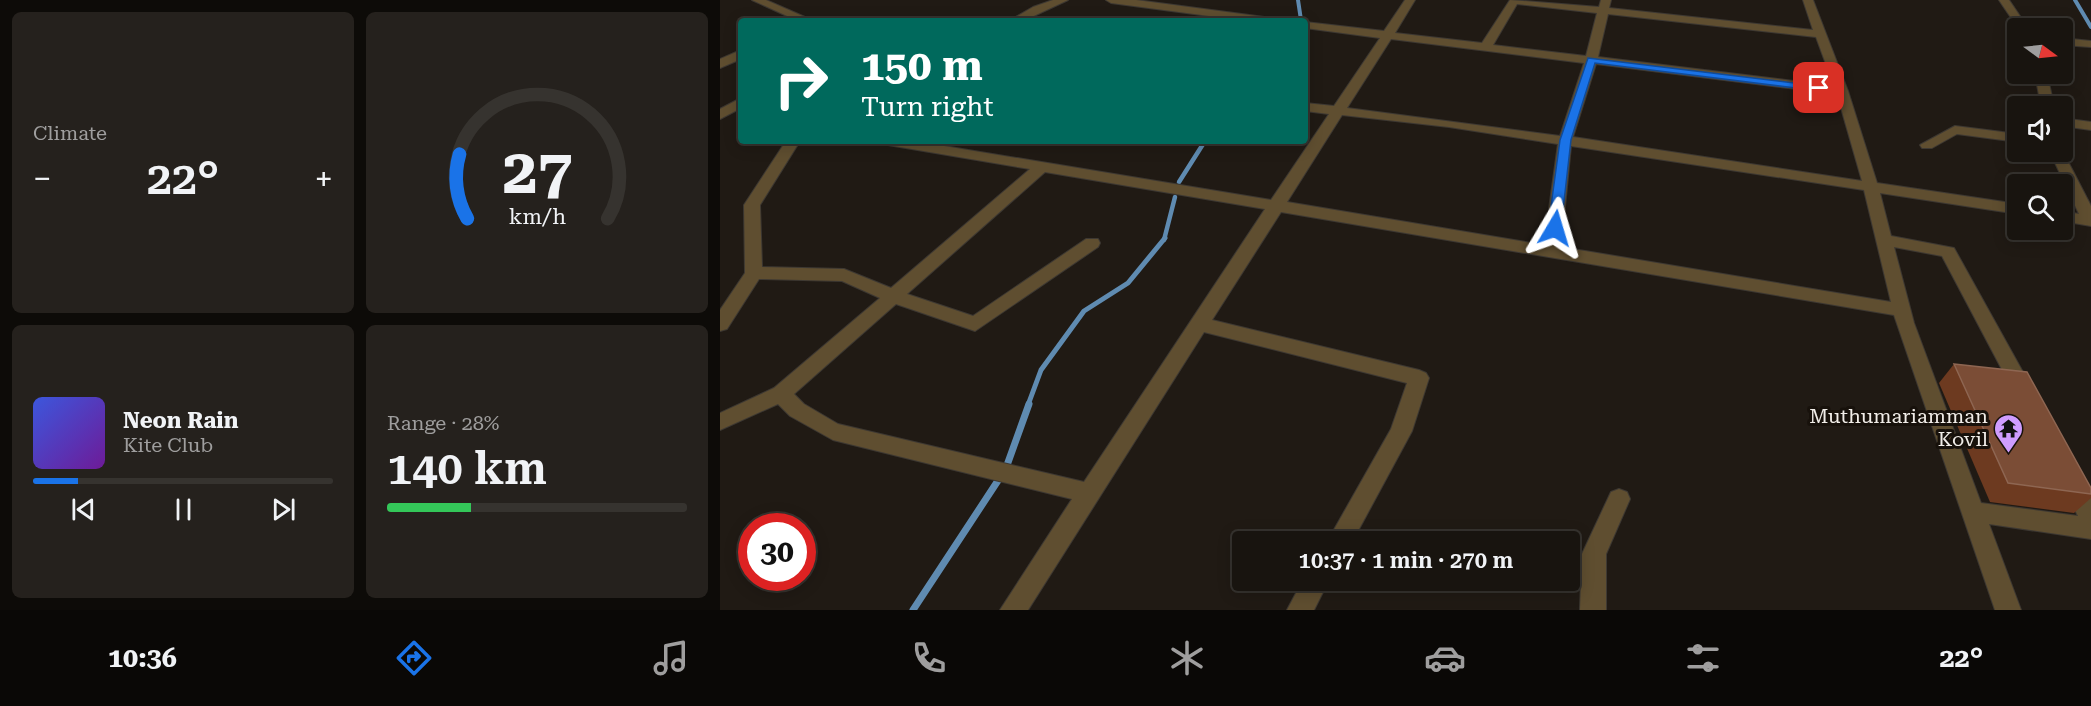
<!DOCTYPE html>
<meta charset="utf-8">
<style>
:root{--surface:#18140f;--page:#25211d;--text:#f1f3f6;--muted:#9f9e9e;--line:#36332f;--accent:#1a73e8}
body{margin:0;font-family:"Roboto Serif",serif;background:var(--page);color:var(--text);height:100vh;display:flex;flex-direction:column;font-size:22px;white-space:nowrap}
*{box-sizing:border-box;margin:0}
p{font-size:20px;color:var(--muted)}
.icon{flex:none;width:33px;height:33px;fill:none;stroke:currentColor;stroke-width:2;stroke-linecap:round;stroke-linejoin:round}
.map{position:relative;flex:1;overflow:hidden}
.drawer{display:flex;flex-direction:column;gap:12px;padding:12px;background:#0d0b08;width:720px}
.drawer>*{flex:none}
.hud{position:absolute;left:18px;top:18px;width:570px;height:126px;border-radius:6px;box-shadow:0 3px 15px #0003,0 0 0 2px var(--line);background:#00695c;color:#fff;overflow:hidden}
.needle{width:39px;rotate:105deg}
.controls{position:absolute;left:1287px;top:18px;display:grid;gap:12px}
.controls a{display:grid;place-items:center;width:66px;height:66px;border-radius:6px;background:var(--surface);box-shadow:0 3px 15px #0003,0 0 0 2px var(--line);font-size:30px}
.speed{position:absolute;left:18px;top:513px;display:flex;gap:12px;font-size:30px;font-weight:700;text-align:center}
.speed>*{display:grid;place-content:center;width:78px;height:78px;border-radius:50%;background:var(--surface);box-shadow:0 3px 15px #0003,0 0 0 2px var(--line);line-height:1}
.speed .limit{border:9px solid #d22;background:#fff;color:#111}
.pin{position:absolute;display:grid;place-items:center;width:51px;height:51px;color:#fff;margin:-26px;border-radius:12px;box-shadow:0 3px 9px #0006}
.me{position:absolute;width:66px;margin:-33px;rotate:7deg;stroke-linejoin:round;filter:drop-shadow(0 0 4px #0008)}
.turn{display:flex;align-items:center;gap:21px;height:126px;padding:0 24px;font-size:27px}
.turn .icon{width:78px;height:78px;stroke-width:2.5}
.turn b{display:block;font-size:42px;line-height:51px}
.big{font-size:45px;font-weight:600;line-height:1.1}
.drawer .tile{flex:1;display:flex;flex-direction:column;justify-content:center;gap:9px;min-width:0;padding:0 21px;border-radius:9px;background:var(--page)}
.drawer .dial{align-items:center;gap:0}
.dial svg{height:156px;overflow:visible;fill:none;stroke:var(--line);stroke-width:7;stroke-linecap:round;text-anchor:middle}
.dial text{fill:var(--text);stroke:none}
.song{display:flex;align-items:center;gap:18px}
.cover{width:72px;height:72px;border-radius:9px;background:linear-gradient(135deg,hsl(230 70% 55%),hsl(280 70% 35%))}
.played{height:6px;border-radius:3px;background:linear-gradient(90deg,var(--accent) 15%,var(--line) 15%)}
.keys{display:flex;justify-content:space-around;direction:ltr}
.heat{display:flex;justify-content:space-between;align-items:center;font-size:33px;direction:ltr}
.charge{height:9px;border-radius:4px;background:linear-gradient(90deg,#34c759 28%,var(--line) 0)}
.drawer .tiles{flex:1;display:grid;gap:12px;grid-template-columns:repeat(2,1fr)}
.trip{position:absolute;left:512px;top:531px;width:348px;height:60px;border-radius:6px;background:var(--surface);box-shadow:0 3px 15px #0003,0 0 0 2px var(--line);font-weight:600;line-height:60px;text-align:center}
.tabs{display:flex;height:96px;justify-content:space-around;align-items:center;background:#0a0806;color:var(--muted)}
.tabs .icon{width:42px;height:42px}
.tabs .selected{color:var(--accent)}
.tabs b{font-size:27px;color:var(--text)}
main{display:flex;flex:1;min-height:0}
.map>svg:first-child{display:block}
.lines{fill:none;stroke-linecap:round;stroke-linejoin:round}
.stream-far3{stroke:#5f8bb1;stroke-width:4}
.stream-far2{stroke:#5f8bb1;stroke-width:4.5}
.stream-far1{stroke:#5f8bb1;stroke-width:5}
.stream{stroke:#5f8bb1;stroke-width:7}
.minor-casing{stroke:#3d3832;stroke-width:2}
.minor{fill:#5f4e30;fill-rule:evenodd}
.wall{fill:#6d3a20}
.building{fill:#7b4d36;stroke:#8e6652;stroke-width:1.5}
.route{fill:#1a73e8;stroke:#114b97;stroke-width:1.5}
.labels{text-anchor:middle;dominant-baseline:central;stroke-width:6;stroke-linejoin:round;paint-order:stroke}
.poi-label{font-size:20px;fill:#f1ede8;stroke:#17110b;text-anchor:end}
</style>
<main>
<section class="drawer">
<div class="tiles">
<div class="tile"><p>Climate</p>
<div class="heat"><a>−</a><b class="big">22°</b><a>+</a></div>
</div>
<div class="tile dial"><svg viewBox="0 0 100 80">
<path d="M14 69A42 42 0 1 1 86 69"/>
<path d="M14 69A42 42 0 0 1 10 36" stroke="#1a73e8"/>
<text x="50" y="56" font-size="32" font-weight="700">27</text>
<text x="50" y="72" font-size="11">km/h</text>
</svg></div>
<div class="tile">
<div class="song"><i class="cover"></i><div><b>Neon Rain</b><p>Kite Club</p></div></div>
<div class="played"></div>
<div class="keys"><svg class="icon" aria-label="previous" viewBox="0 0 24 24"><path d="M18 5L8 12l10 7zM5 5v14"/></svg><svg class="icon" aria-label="pause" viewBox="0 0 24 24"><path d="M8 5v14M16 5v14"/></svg><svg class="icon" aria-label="next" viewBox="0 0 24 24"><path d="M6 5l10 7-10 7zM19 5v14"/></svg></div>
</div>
<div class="tile"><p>Range · 28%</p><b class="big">140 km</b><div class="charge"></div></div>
</div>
</section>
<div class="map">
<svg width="1371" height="610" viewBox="0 0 1371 610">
<rect width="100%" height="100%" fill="#201a14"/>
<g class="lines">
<g class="stream-far3">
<polyline points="578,0 581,20"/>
<polyline points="1355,0 1371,27"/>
</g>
<g class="stream-far2">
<polyline points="459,182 485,141"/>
<polyline points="444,240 455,197"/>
</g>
<polyline class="stream-far1" points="308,405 321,370 364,311 408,283 445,238"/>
<g class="stream">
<polyline points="286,468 309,404"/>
<polyline points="193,610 281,476"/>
</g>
<defs>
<g id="minor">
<polygon points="32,0 46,0 94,21 78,21"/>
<polygon points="333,0 348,0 303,21 289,21 313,7"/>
<polygon points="386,0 416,0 552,18 558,21 527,21 391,3"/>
<path d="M 685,0 L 695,0 L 675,33 L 762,43 L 790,0 L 879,7 L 881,0 L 891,0 L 889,8 L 1093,30 L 1083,0 L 1093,0 L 1128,91 L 1157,183 L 1298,204 L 1298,214 L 1160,193 L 1171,236 L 1234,248 L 1314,392 L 1311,398 L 1304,400 L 1297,398 L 1222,256 L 1174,247 L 1194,323 L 1261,503 L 1358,516 L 1341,482 L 1344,475 L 1352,472 L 1360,475 L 1371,496 L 1371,539 L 1269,524 L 1301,610 L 1275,610 L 1174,315 L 561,212 L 492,320 L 699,370 L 706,373 L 709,378 L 692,431 L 632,542 L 607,542 L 671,429 L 687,383 L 484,332 L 308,610 L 280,610 L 352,499 L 113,440 L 70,416 L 58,404 L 0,430 L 0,413 L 54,388 L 160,298 L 122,281 L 39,279 L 7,329 L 0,331 L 0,310 L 25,273 L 24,205 L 66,141 L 80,141 L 40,205 L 42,267 L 124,269 L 171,288 L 310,169 L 168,145 L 161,141 L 194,141 L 551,200 L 609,114 L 585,111 L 585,103 L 614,106 L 660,38 L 585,28 L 585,22 L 664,31 ZM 797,4 L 877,13 L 866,56 L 773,45 ZM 888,14 L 1096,37 L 1114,86 L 878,57 ZM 671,39 L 864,63 L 840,136 L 627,108 ZM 876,64 L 1117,94 L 1142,181 L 853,137 ZM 622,115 L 729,127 L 838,144 L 824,245 L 567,202 ZM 851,146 L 1144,190 L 1171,302 L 841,247 ZM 325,172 L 545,209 L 364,482 L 118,424 L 84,404 L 74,394 L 176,304 L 255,331 L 378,247 L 380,243 L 378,239 L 366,239 L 253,316 L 187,294 Z"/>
<polygon points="1279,0 1289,0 1308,28 1298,28"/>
<polygon points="1342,38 1371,41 1371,47 1342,45"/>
<polygon points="21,50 21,59 0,68 0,59"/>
<polygon points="1315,74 1327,74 1334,106 1321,106"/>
<polygon points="21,98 21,108 0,119 0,109"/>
<polygon points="1342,118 1371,122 1371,130 1342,126"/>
<polygon points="1235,126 1298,134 1298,142 1237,134 1212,148 1202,148 1200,145"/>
<polygon points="1342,150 1371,206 1371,226 1342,221 1342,211 1359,214 1330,152"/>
<polygon points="899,489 907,492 910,499 886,554 886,610 860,610 862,554 891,492"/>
<polygon points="583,580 609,580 594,610 567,610"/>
</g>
</defs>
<use href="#minor" class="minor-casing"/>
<use href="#minor" class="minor"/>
</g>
<polygon class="wall" points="1234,364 1371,488 1371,498 1354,513 1270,502 1219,383"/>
<polygon class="building" points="1234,364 1307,372 1371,488 1371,494 1288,483"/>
<polygon class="route" points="868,58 1099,86 1104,88 1099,91 875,63 851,140 841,228 835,232 828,228 840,140"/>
<defs>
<symbol id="temple-pin" viewBox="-11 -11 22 30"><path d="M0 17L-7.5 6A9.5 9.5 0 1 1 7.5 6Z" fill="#cf9dff" stroke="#17110b"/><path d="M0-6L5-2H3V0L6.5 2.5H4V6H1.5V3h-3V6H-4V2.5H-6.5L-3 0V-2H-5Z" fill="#111"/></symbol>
</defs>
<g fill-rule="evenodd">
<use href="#temple-pin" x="1272" y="412" width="33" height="45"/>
</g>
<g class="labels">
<g class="poi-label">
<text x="1268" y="416">Muthumariamman<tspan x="1268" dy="23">Kovil</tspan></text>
</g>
</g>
</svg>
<div class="controls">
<a><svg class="needle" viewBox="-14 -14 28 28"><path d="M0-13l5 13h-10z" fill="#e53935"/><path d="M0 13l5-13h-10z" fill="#9f9e9e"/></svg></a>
<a><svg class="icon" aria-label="sound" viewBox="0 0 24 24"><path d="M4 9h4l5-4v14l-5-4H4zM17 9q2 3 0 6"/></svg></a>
<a><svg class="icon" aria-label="search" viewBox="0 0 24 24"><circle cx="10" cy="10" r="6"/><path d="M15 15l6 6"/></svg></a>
</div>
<div class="speed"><div class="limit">30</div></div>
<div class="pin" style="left:1099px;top:88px;background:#d93025"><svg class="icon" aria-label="arrive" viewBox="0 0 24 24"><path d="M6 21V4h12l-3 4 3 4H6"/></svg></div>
<svg class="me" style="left:835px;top:228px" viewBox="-20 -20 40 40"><path d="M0-17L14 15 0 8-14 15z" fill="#1a73e8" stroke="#fff" stroke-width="4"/></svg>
<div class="trip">10:37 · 1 min · 270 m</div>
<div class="hud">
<div class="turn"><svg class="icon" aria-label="right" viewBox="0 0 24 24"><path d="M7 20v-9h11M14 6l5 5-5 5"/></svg><div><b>150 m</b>Turn right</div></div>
</div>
</div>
</main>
<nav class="tabs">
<b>10:36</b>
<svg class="icon selected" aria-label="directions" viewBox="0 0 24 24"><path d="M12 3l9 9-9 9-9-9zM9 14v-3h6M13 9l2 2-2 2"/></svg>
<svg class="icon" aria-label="music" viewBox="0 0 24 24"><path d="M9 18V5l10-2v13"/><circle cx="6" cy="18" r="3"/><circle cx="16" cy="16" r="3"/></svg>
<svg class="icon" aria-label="phone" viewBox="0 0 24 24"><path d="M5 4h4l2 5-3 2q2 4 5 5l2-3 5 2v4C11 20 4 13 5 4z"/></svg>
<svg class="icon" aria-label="climate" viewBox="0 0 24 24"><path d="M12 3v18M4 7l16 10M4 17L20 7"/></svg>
<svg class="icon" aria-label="car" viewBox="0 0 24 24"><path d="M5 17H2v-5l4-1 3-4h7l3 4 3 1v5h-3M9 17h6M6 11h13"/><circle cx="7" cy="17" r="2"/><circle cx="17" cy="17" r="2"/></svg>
<svg class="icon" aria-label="filters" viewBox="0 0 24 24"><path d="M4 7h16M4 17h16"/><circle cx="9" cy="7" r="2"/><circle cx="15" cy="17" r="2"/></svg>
<b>22°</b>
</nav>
